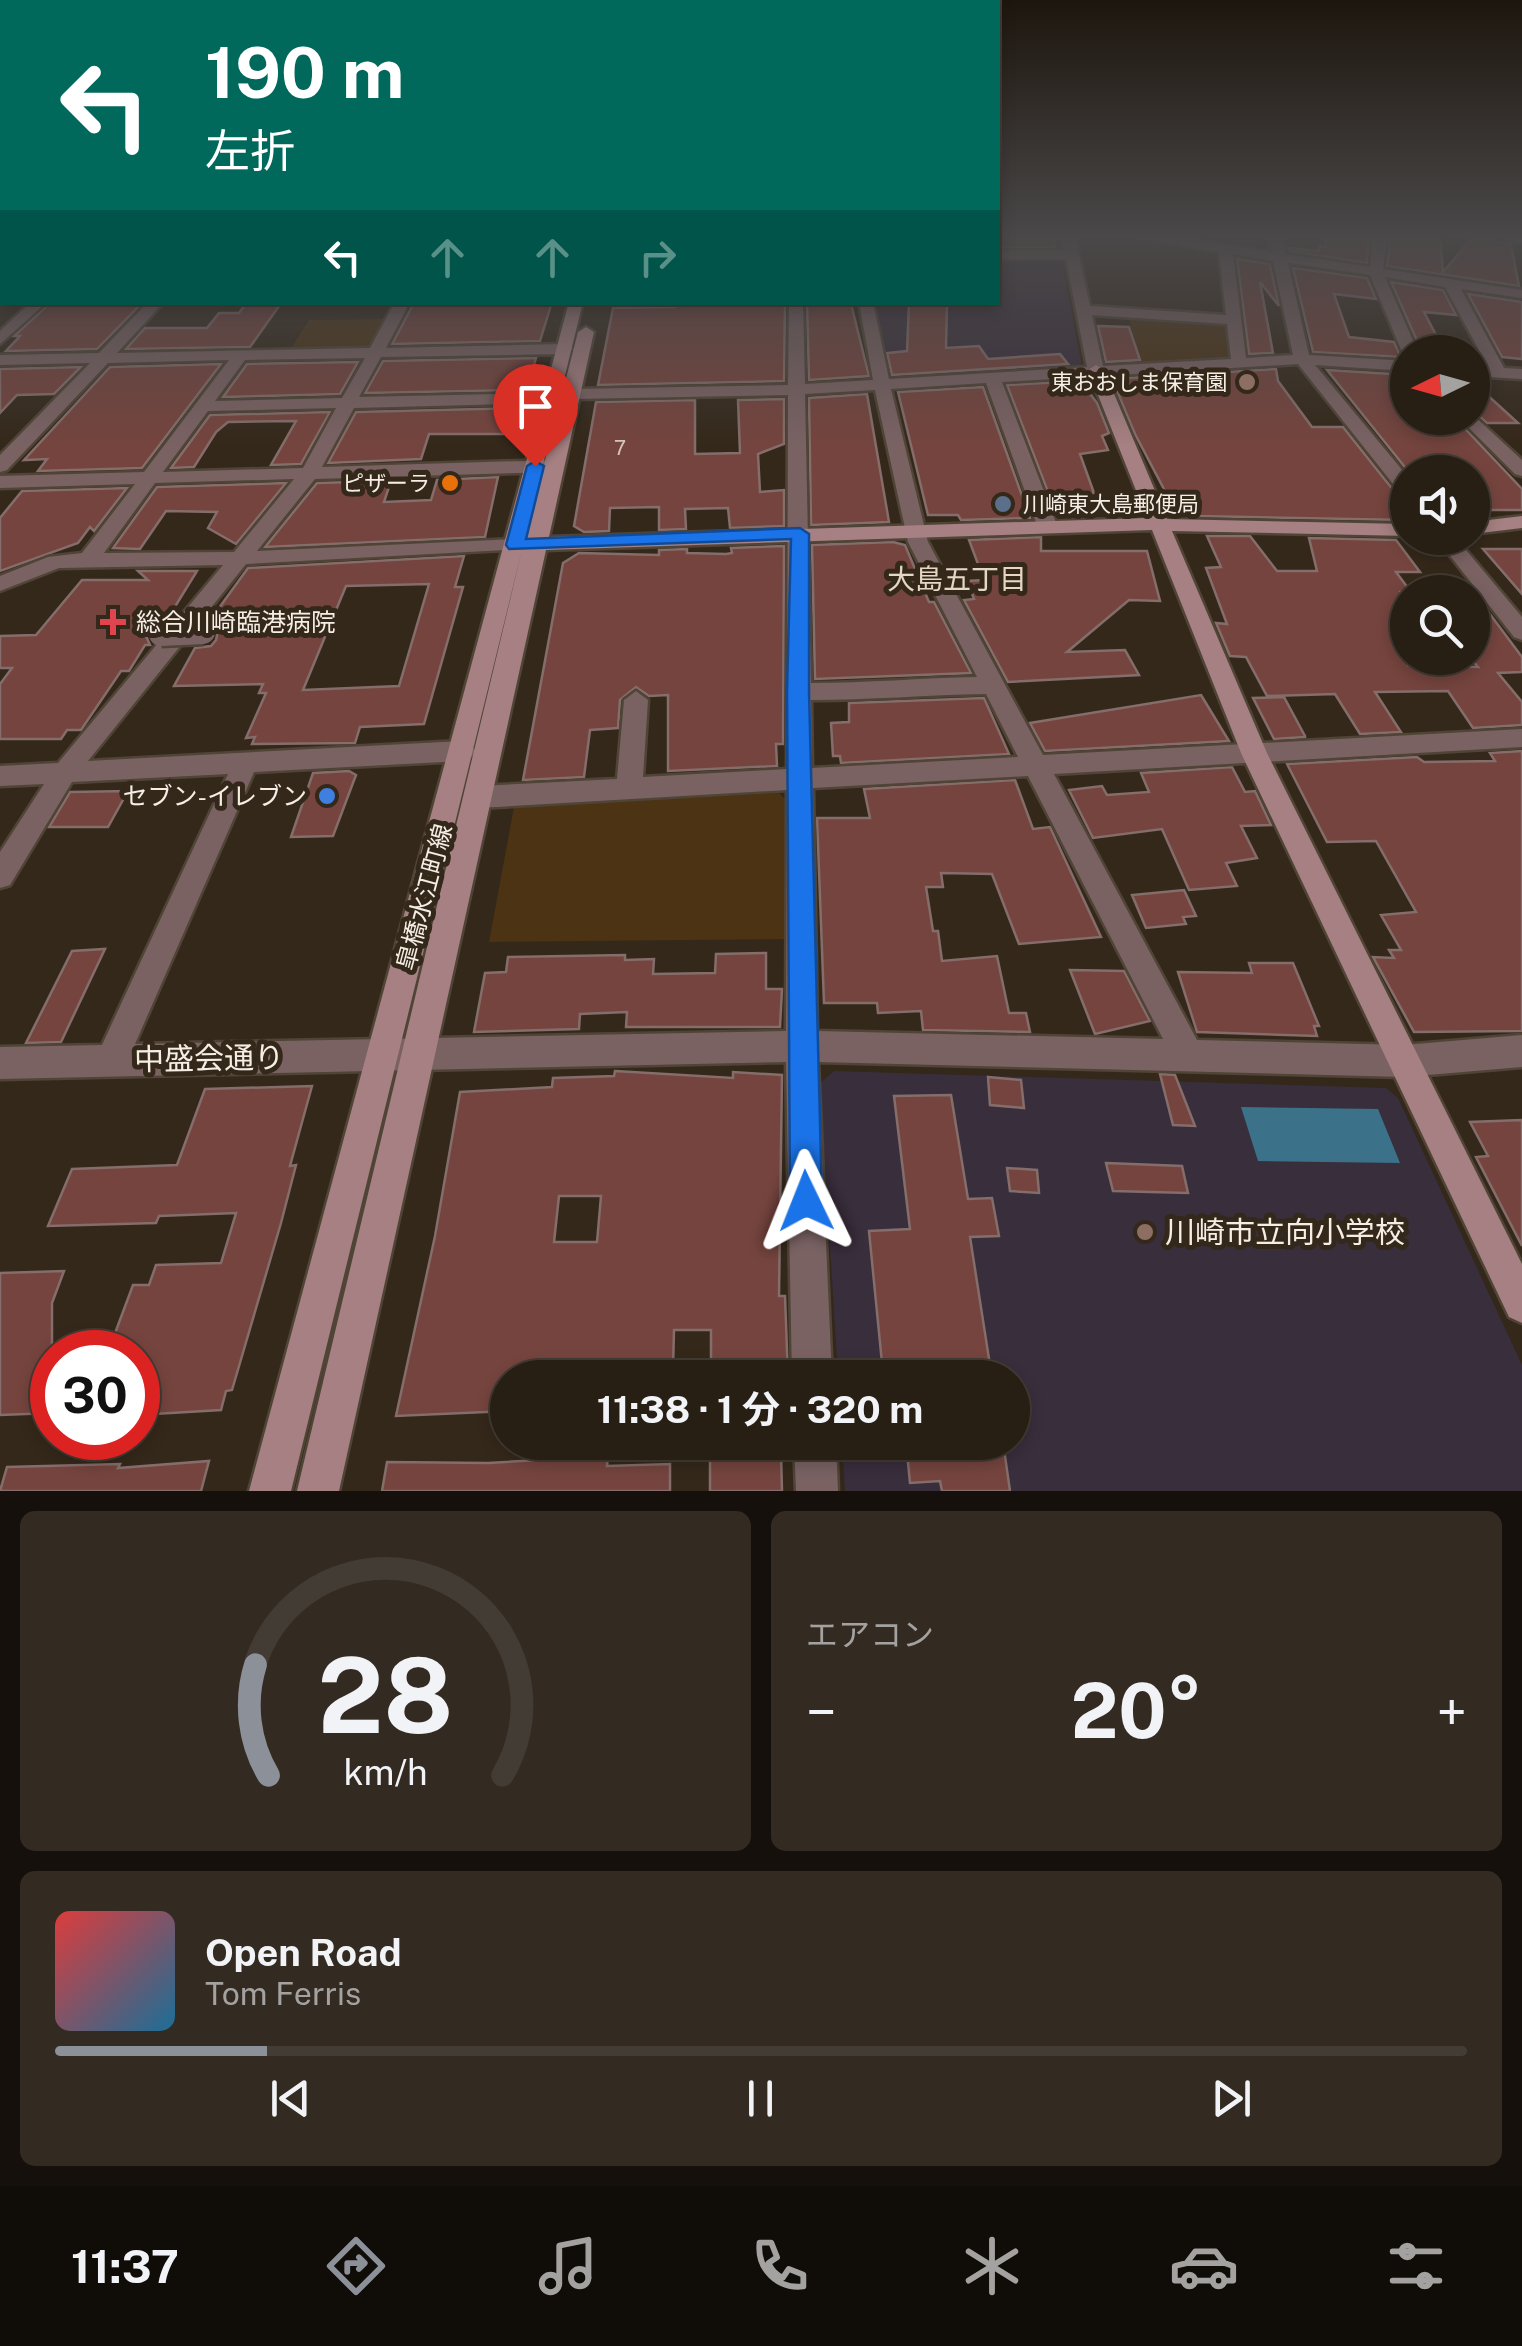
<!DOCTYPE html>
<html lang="ja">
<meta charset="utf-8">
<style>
:root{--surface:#271e14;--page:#332b22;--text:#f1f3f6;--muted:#a4a2a0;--line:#433c34;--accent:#8c9099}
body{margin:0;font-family:"Public Sans","Noto Sans JP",sans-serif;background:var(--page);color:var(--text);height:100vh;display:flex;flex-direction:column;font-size:38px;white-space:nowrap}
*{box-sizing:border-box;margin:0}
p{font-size:32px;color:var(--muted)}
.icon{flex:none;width:55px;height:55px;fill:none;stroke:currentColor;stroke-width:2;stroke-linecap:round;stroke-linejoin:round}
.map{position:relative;height:1491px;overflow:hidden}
.details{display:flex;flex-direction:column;gap:20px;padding:20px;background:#15100b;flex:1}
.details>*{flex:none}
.banner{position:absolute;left:0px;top:0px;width:1000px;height:305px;box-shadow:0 5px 15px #0003,0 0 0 2px var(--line);background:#00695c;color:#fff;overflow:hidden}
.needle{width:65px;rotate:265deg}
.buttons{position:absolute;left:1390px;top:335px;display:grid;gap:20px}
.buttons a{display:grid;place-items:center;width:100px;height:100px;border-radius:50%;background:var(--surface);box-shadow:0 5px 15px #0003,0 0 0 2px var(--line);font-size:50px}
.speed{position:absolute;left:30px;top:1330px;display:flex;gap:20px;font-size:50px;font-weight:700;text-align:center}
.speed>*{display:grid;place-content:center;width:130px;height:130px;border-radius:50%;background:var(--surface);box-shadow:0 5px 15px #0003,0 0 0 2px var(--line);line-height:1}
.speed .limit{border:15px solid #d22;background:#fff;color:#111}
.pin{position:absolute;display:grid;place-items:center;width:85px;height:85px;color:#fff;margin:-102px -42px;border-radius:50% 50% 50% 0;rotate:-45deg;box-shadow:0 0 10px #0007}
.pin .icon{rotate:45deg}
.me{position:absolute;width:110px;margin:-55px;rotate:358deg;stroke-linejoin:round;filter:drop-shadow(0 0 8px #0008)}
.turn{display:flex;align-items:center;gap:35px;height:210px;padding:0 40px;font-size:45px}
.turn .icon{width:130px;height:130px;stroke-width:2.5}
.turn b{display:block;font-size:70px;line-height:85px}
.lanes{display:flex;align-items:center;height:95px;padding:0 40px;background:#0003;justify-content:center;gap:50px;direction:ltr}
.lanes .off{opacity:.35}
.big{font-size:75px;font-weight:700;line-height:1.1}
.details .card{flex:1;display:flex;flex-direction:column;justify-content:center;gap:15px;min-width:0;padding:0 35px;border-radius:15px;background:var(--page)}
.details .dial{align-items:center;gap:0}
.dial svg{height:260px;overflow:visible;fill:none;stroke:var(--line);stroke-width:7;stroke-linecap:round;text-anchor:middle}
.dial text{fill:var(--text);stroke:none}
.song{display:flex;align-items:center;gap:30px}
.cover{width:120px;height:120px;border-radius:15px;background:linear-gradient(135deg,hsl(0 70% 55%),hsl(200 70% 35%))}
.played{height:10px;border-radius:5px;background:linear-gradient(90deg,var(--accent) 15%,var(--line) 15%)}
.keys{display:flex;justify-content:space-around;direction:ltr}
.heat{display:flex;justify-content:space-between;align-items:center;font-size:55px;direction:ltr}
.details .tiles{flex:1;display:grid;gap:20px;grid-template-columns:1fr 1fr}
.card:last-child{grid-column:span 2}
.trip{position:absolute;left:490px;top:1360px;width:540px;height:100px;border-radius:50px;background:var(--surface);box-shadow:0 5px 15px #0003,0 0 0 2px var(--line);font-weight:700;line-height:100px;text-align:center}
.dock{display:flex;height:160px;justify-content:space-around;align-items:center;background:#100c08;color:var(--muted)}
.dock .icon{width:70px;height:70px}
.dock .current{color:var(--accent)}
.dock b{font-size:45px;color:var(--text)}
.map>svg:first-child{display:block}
.education{fill:#392e3c}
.green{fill:#4b3314}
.water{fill:#3b728a}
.building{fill:#75443e;stroke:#846d6a;stroke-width:2.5;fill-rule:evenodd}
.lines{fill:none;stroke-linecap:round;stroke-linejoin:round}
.street-casing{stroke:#4f4436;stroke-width:5}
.secondary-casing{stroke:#4f4436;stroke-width:5}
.street{fill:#7a6263;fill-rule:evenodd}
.secondary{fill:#a68082;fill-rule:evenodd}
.street-bridge-casing{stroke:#4f4436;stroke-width:29;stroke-linecap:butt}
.street-bridge{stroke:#7a6263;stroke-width:24}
.route{fill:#1a73e8;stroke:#114b97;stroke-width:2.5}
.education-dot{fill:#8d6e63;stroke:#34281a;stroke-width:4}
.food-dot{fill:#e8710a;stroke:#34281a;stroke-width:4}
.service-dot{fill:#5c6f8a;stroke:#34281a;stroke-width:4}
.health-dot{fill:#e0444e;stroke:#34281a;stroke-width:4}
.shop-dot{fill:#3f7fe0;stroke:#34281a;stroke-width:4}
.labels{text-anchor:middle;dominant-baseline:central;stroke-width:10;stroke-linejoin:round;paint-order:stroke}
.number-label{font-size:20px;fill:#d6c4bb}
.far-poi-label{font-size:22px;fill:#f6eee5;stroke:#34281a;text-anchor:end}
.poi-label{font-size:25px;fill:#f6eee5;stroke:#34281a;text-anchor:start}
.street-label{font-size:25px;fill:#f6eee5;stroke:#34281a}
.neighbourhood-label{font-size:28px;fill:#e6d6c4;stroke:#34281a}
.near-street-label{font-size:30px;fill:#f6eee5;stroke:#34281a}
.near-poi-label{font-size:30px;fill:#f6eee5;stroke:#34281a;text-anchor:start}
</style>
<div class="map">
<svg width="1522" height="1491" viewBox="0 0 1522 1491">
<rect width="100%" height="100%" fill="#34281a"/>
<g class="education">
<polygon points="998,257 1062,260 1081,363 1079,367 891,378 873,303 998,302"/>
<polygon points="834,1071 1386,1088 1398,1098 1522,1365 1522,1491 845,1491 842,1443 1012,1442 1012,1378 838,1377 820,1083"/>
</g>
<g class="green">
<polygon points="1128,315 1225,322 1231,325 1232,359 1141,363"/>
<polygon points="384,319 368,349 290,350 309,320"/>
<polygon points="779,793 788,802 788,939 489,942 514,807"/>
</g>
<polygon class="water" points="1241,1107 1378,1109 1400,1163 1258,1161"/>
<g class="building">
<polygon points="998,237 1054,237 1055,247 998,247"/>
<polygon points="1325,237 1369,237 1367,263 1289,251 1288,248 1319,251 1319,246 1326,247"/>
<polygon points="1391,237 1440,237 1443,272 1473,237 1511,244 1519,286 1387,266"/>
<polygon points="1237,259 1270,264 1279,306 1260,282 1273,353 1249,354"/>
<polygon points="1293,268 1367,278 1376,299 1334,294 1349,337 1394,342 1401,357 1313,352"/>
<polygon points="1391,282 1443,290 1456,315 1424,312 1445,352 1421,350"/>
<polygon points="1468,294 1522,302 1522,359 1502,357"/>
<polygon points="51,302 111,305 141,304 97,349 6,351 20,336 14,336"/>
<polygon points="247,302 282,302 250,347 126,349 145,328 207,328 219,313 239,313"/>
<polygon points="468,302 552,302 540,341 392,344 413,305"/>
<polygon points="676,302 785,302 784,381 598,385 613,308 675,307"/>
<polygon points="807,302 851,304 869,376 809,380"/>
<polygon points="909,302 947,302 946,348 979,346 988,359 1060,354 1068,364 892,375 887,353 907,351"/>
<polygon points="1098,326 1129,327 1140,360 1106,362"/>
<polygon points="536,358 527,390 365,393 383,361"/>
<polygon points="358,362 340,394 223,397 247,364"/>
<polygon points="221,364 142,468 38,471 47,459 24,460 110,367"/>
<polygon points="81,367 54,394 17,395 0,413 0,369"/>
<polygon points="1276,369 1278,381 1312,427 1343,427 1398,496 1408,500 1390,501 1405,520 1197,516 1194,511 1176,512 1135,434 1112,379"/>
<polygon points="1327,370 1408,375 1408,418 1455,418 1522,489 1522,510 1481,510 1472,500 1472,470 1408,471"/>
<polygon points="1080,381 1097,403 1109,433 1102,436 1108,450 1080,454 1094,493 1087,493 1096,512 1056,513 1007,385"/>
<polygon points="1472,381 1518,423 1487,423 1472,410"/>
<polygon points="983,387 1030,518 961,520 958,515 928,515 898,392"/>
<polygon points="867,394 889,522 811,525 809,398"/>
<polygon points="784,399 784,444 758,454 760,492 784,490 784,526 730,528 728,508 685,509 686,529 659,530 659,507 610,508 609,531 584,532 574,526 596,402 695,400 695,454 740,453 738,400"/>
<polygon points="521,408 513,434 429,434 421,459 328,463 356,412"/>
<polygon points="330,412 301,464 271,465 296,421 228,422 216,432 194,467 171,468 210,415"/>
<polygon points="498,477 485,537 265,547 317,483 391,481 384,502 431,500 437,480"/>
<polygon points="286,483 236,544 208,528 217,512 166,511 140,549 113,548 157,487"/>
<polygon points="127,488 94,531 90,527 78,543 0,571 0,518 22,491"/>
<polygon points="1207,536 1250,536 1277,571 1317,571 1309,538 1396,540 1420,572 1396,572 1411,592 1401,592 1408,600 1408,665 1478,667 1472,660 1472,590 1522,657 1522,672 1498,673 1522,702 1522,725 1473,728 1448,691 1375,692 1401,732 1360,734 1335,694 1267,696 1246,657 1230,656 1216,623 1227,624 1206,568 1221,567"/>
<polygon points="1041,537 1041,551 1147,551 1160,601 1129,600 1067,652 1125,650 1139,675 1008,682 964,600 974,599 967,581 984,580 969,540"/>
<polygon points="893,542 905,545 929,602 934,602 971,673 815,679 812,545"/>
<polygon points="784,546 783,744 776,744 777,766 668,771 668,695 649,696 636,687 620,700 618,728 590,730 584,777 523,780 563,563 579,553 659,555 659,550 687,549 687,553 726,554 732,553 731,548"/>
<polygon points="1483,549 1522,549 1522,594"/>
<path d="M 464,556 L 455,587 L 463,587 L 424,724 L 360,727 L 355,743 L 252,744 L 255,737 L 246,738 L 266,693 L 259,693 L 263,684 L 174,686 L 195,648 L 211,646 L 216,640 L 218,630 L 211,619 L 248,568 ZM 429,584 L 399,686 L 303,690 L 346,586 Z"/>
<polygon points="138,571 197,571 168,618 153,620 148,626 146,636 150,645 145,645 129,671 121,671 81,730 67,730 61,739 0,739 0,684 12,668 0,668 0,636 36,635 82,580 148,580"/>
<polygon points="1201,695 1229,741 1045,751 1030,723"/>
<polygon points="1284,697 1305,736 1305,737 1274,739 1253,698"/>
<polygon points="984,698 1009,754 841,763 840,756 833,756 831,723 849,722 849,703"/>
<polygon points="1522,751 1522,1031 1414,1032 1373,957 1394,958 1389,950 1401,950 1381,915 1416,912 1376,841 1327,842 1287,764 1417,757 1424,762 1495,761 1490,753"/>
<polygon points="1232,767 1245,792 1255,791 1271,825 1241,826 1257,858 1226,863 1237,886 1189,890 1162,829 1093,838 1069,790 1102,786 1107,795 1149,792 1141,773"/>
<polygon points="349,771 356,775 333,836 291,837 313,773"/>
<polygon points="1015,780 1033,829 1050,827 1101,937 1019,944 992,874 941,873 943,887 926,887 933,931 938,931 942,961 997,956 1009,1013 1026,1013 1030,1032 923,1030 921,1011 878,1013 877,1003 824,1003 817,818 870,818 864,789"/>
<polygon points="128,791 108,827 49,827 70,792"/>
<polygon points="1184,890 1196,916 1183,917 1186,924 1146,928 1132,895"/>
<polygon points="105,949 61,1042 26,1043 72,951"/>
<polygon points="766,953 766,989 782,989 780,1027 626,1027 627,1012 580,1014 579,1029 474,1032 485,973 506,972 508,957 625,955 625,960 654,959 653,974 715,973 716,954"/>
<polygon points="1249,963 1293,963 1319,1026 1314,1026 1317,1036 1197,1032 1178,972 1252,973"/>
<polygon points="1070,970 1124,971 1150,1021 1095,1034"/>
<path d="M 615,1071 L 733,1078 L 733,1072 L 782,1075 L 779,1296 L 785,1296 L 788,1378 L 716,1378 L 715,1370 L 711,1371 L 711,1330 L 674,1330 L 673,1369 L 522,1371 L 521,1378 L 508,1378 L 508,1411 L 396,1416 L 435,1236 L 460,1092 L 552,1087 L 553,1078 L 614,1076 ZM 559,1196 L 601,1196 L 597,1242 L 554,1242 Z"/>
<polygon points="1160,1074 1175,1075 1195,1126 1173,1125"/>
<polygon points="988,1077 1021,1080 1024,1108 990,1105"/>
<polygon points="312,1086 290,1166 296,1165 281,1223 232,1390 226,1391 221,1410 138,1415 138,1352 108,1352 133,1285 149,1285 156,1265 221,1263 236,1213 159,1216 156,1223 48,1226 72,1169 177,1165 205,1089"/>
<polygon points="951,1095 968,1199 992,1198 999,1236 970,1237 992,1378 899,1378 897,1363 882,1363 869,1231 910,1229 894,1096"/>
<polygon points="1522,1120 1522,1246 1476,1157 1488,1156 1470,1122"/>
<polygon points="1106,1163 1182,1166 1188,1193 1113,1191"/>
<polygon points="1007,1168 1037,1170 1039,1193 1010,1191"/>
<polygon points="64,1271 52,1303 52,1413 0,1415 0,1273"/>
<polygon points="906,1442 1003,1442 1010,1491 942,1491 940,1481 910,1483"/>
<polygon points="781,1452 782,1491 710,1491 710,1455"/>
<polygon points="608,1456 607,1466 670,1464 670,1491 382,1491 387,1462 488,1463"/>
<polygon points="209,1461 201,1491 0,1491 7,1467 120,1464 118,1468"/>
</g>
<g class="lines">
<defs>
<g id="street">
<path d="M 1061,237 L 1075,237 L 1090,306 L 1226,315 L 1219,252 L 1138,237 L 1171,237 L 1272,252 L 1268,237 L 1282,237 L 1286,254 L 1370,267 L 1373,237 L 1387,237 L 1383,269 L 1522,290 L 1522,298 L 1461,289 L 1504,368 L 1522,369 L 1522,379 L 1472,376 L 1472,366 L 1488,367 L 1445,287 L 1385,277 L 1418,352 L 1408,352 L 1408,356 L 1402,352 L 1370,275 L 1288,263 L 1309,355 L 1408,361 L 1408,371 L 1315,365 L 1408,477 L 1408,496 L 1401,494 L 1298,364 L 1002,382 L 1057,525 L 1047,531 L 1037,525 L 986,383 L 891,389 L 928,542 L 1043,755 L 1522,729 L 1522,747 L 1054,774 L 1197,1040 L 1404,1045 L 1522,1035 L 1522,1067 L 1404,1077 L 818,1062 L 832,1378 L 792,1378 L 786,1062 L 0,1079 L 0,1047 L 102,1045 L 228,774 L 72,782 L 10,885 L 0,888 L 0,852 L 44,784 L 0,786 L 0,766 L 58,763 L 223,565 L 59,568 L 0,591 L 0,576 L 48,557 L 82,553 L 135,484 L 0,488 L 0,476 L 144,472 L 229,360 L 108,363 L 7,470 L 0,472 L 0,455 L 90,363 L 0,365 L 0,355 L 99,353 L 148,302 L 164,302 L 117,353 L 370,348 L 395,302 L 410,302 L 386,348 L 565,344 L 573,349 L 565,354 L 381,357 L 359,397 L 552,393 L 560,398 L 552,403 L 354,408 L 322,467 L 555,460 L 564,466 L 555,472 L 315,479 L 257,551 L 515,539 L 522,541 L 522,549 L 246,564 L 88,761 L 462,741 L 471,744 L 475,751 L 471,758 L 462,761 L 254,772 L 135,1044 L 786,1031 L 787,790 L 478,808 L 469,804 L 465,797 L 469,790 L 478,786 L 617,779 L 624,700 L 636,691 L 648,700 L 643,777 L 787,769 L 788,395 L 572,399 L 564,394 L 572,389 L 788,385 L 789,302 L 803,302 L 805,384 L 873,380 L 859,302 L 873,302 L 889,379 L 1087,367 L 1066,259 L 998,259 L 998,251 L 1064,251 ZM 1233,254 L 1273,261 L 1293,355 L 1246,358 ZM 1092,315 L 1227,324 L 1231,359 L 1103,366 ZM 365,358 L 342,398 L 215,401 L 245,360 ZM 875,390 L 908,542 L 977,677 C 921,678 867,683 811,683 L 805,394 ZM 336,408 L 303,468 L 163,472 L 208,411 ZM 294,479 L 234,552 L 104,553 L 155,483 ZM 986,694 L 1018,757 L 812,768 L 811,700 C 870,700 926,695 986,694 ZM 1028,776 L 1163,1039 L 817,1031 L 813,788 Z"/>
<polygon points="31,302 47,302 0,344 0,331"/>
<polygon points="1472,414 1522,460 1522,476 1515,474 1459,418 1472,418"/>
<polygon points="1436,538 1456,538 1522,617 1522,640 1514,637"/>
<polygon points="794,1442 836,1442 838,1491 796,1491"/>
</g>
<g id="secondary">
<polygon points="1509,237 1522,237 1522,243 1510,240"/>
<polygon points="569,302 583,302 525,538 578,332 586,327 594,332 549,537 1147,518 1088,370 1096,365 1104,370 1167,519 1408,524 1408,536 1172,531 1267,753 1522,1264 1522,1323 1509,1317 1241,753 1152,530 546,550 339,1491 297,1491 522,550 291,1491 249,1491"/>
<polygon points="1522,516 1522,528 1472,534 1472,522"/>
</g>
</defs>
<use href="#street" class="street-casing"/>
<use href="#secondary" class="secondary-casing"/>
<use href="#street" class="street"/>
<use href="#secondary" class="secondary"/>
<defs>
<polyline id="street-bridge" points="161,634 203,632"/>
</defs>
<use href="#street-bridge" class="street-bridge-casing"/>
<use href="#street-bridge" class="street-bridge"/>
</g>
<linearGradient id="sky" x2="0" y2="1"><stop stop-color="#1d160e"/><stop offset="0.53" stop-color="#4a4849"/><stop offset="1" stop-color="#4a4849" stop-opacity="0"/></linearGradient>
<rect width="1522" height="446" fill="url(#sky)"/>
<polygon class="route" points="535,461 544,466 526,539 800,528 809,534 809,691 822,1201 817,1213 806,1217 794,1213 790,1201 787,691 791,539 509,549 506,545 527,466"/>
<g class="education-dot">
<circle cx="1247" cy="382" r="10"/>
<circle cx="1145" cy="1232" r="10"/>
</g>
<circle class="food-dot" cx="450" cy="483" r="10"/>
<circle class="service-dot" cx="1003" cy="504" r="10"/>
<path class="health-dot" d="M108 607h10v10h10v10h-10v10h-10v-10h-10v-10h10z"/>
<circle class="shop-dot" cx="327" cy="796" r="10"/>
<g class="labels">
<g class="number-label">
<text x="620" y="448">7</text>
</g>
<g class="far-poi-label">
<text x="1227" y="382">東おおしま保育園</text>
<text x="430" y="483">ピザーラ</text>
<text x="1023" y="504" text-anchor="start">川崎東大島郵便局</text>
</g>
<g class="poi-label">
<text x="136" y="622">総合川崎臨港病院</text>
<text x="307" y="796" text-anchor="end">セブン-イレブン</text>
</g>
<g class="street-label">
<text transform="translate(424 897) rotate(-75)">皐橋水江町線</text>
</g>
<g class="neighbourhood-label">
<text x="957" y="578">大島五丁目</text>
</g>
<g class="near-street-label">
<text transform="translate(209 1058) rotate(-1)">中盛会通り</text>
</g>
<g class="near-poi-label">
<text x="1165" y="1232">川崎市立向小学校</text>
</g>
</g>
</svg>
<div class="buttons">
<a><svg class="needle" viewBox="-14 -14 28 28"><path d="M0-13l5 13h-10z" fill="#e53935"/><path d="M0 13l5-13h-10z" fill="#a4a2a0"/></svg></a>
<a><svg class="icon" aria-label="sound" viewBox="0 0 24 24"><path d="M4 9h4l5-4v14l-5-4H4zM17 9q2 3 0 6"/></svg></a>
<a><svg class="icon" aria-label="search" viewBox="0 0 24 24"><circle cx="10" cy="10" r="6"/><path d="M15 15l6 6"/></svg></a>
</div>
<div class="speed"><div class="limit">30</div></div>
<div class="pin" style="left:535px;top:466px;background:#d93025"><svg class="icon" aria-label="arrive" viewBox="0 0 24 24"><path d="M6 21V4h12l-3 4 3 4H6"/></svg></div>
<svg class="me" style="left:806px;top:1201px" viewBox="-20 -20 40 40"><path d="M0-17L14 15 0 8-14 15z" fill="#1a73e8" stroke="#fff" stroke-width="4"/></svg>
<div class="trip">11:38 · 1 分 · 320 m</div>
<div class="banner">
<div class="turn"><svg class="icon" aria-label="left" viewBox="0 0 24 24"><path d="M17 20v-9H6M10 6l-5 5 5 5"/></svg><div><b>190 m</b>左折</div></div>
<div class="lanes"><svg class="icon" aria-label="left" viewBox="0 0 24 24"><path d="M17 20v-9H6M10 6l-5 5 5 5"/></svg><svg class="icon off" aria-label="ahead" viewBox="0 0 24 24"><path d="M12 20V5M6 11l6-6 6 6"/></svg><svg class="icon off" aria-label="ahead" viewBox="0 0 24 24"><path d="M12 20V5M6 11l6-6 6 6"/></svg><svg class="icon off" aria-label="right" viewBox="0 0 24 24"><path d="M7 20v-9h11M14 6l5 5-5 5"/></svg></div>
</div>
</div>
<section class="details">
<div class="tiles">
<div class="card dial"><svg viewBox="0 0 100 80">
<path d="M14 69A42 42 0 1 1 86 69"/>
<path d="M14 69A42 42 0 0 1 10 35" stroke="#8c9099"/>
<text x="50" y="56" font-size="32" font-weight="700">28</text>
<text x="50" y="72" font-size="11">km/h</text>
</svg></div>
<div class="card"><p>エアコン</p>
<div class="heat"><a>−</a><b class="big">20°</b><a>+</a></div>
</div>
<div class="card">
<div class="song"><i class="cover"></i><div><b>Open Road</b><p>Tom Ferris</p></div></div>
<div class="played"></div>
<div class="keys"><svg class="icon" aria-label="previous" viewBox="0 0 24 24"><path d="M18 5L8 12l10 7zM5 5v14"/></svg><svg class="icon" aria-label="pause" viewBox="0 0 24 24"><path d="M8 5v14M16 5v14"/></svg><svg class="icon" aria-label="next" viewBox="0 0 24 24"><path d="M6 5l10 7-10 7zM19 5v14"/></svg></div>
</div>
</div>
</section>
<nav class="dock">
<b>11:37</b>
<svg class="icon current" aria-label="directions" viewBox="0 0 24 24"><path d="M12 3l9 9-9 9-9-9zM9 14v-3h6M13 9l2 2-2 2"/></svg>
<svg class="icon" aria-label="music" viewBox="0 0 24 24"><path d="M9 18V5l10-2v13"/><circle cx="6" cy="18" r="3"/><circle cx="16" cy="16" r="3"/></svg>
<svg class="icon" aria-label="phone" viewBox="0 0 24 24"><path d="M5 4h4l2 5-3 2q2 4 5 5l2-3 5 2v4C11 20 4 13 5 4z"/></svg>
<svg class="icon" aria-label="climate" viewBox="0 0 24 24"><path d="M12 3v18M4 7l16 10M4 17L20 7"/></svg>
<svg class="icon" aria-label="car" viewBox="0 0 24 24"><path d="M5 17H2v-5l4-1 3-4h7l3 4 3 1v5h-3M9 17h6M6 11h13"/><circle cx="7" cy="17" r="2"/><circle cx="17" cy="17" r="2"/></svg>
<svg class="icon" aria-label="filters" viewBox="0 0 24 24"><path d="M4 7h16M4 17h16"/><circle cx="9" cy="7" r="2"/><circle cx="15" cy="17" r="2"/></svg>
</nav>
